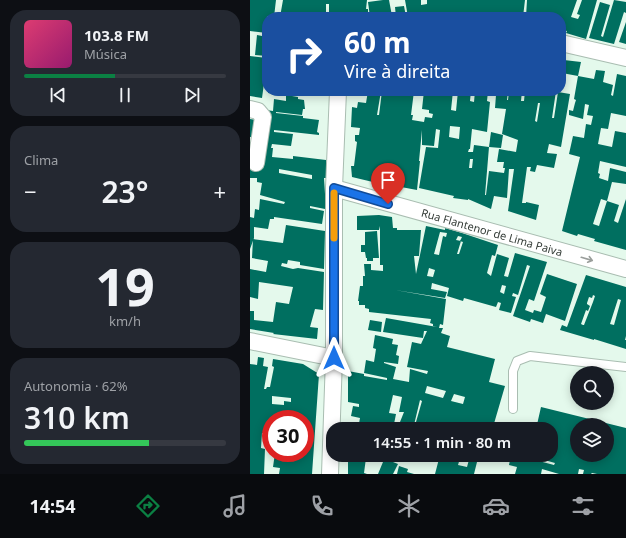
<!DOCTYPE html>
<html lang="pt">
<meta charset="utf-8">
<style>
:root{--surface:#171b24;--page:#242831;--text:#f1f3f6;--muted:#9ea1a6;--line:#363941;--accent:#0b8043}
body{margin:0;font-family:"Noto Sans",sans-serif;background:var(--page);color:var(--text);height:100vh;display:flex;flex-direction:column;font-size:15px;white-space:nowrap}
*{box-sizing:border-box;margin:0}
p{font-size:13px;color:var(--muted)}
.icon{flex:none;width:22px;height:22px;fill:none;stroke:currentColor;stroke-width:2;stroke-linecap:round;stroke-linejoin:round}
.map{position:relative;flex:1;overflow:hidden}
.drawer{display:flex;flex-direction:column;gap:10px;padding:10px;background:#0d0f14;width:250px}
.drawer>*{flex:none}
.guide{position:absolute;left:12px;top:12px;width:304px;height:84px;border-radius:16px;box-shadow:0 2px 10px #0003;background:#1a4fa0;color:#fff;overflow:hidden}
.buttons{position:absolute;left:320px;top:366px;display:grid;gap:8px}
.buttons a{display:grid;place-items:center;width:44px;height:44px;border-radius:50%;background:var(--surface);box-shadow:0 2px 10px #0003;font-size:20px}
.speed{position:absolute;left:12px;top:410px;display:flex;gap:8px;font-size:20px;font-weight:700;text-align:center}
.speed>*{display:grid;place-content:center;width:52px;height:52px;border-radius:50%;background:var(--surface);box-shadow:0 2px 10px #0003;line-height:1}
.speed .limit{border:6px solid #d22;background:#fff;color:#111}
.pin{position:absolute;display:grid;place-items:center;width:34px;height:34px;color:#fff;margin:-41px -17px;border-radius:50% 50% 50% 0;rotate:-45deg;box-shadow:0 0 4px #0007}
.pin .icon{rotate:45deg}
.me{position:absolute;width:44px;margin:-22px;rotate:0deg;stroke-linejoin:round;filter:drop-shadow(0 0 3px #0008)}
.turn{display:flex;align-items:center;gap:14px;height:84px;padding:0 16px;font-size:18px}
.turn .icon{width:52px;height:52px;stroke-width:2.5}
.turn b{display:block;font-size:28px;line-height:34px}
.big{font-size:30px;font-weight:600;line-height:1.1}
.drawer .tile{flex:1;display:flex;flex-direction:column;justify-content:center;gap:6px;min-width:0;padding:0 14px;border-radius:16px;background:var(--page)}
.drawer .dial{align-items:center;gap:0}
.dial b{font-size:52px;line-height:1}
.song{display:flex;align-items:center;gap:12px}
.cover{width:48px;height:48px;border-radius:6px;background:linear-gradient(135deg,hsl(340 70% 55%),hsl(320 70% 35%))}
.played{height:4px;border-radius:2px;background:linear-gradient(90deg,var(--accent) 45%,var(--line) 45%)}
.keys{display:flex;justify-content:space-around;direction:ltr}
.heat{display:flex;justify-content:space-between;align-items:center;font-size:22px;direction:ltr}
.charge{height:6px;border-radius:3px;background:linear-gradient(90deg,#34c759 62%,var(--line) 0)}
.trip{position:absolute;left:76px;top:422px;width:232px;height:40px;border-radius:16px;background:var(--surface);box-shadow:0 2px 10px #0003;font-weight:600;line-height:40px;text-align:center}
.menu{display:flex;height:64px;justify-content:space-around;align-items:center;background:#090b0e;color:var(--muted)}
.menu .icon{width:28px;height:28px}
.menu .selected{color:var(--accent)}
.menu b{font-size:18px;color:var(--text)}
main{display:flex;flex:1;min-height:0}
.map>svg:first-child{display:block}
.building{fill:#006f60;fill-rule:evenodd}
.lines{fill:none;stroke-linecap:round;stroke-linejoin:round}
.lane-casing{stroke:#a9bdb1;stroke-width:10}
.street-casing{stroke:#a9bdb1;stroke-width:18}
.lane{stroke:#fff;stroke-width:8}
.street{stroke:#fff;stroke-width:16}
.oneway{stroke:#9a9e9b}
.route-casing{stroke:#114b97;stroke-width:10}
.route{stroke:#1a73e8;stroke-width:7}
.slow{stroke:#f59e0b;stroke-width:7}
.labels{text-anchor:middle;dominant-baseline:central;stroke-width:4;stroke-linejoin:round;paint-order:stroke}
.street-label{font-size:11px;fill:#343c37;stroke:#fff}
</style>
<main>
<section class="drawer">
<div class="tile">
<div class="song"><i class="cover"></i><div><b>103.8 FM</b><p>Música</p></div></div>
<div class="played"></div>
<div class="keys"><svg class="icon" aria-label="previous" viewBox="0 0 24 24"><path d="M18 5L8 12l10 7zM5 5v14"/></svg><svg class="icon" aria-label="pause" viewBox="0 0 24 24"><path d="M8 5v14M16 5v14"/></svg><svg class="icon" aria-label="next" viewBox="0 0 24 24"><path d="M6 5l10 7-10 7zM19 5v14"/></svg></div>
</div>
<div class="tile"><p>Clima</p>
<div class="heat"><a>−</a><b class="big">23°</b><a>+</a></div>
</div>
<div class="tile dial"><b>19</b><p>km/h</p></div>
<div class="tile"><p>Autonomia · 62%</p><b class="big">310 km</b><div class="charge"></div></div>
</section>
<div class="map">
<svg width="376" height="474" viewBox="0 0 376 474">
<rect width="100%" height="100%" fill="#e4f9ec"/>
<g class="building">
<polygon points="0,0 26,0 24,17 18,16 17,17 17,33 0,31"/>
<polygon points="33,0 117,0 116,9 118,9 118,17 79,17 79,4 76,4 76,15 66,13 66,17 51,15 51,17 30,17"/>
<polygon points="133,0 139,0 142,16 120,17 118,2"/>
<polygon points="155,0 171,0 171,5 177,4 177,0 275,0 273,17 158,17"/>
<polygon points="277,0 327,0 321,17 328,19 330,15 327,14 332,0 347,0 336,39 316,33 317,31 311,30 311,17 276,17"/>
<polygon points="364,0 376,2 376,13 374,12 364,44 339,38 350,2 360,5 351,36 353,37"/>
<polygon points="154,6 156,17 146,17 145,7"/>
<polygon points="376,22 376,44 369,42"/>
<polygon points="7,35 17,37 17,56 5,55"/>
<polygon points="0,56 17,58 17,76 15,76 12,98 0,96"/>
<polygon points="314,60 331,62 328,76 344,79 346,70 355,71 353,82 363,85 361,95 363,96 367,74 376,76 376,116 361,113 358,129 351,128 348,144 362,147 365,131 376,133 376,167 350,161 348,173 350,174 349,178 358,181 360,168 376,172 376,184 362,182 357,201 351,199 343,224 349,226 357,201 369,205 364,221 368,223 376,199 376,250 344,241 345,239 328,234 327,236 312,231 330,157 319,154 323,136 334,138 336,124 341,125 343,116 337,115 339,105 335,104 333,119 319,115 319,110 323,111 325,103 326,100 324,99 328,76 312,73"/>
<polygon points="18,91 32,91 31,95 18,93"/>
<polygon points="33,91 67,91 67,96"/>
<path d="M 118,91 L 131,91 L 127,115 L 129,115 L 132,91 L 164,91 L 161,115 L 163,115 L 162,120 L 174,122 L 175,117 L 182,118 L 183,114 L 179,113 L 179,110 L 172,109 L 174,91 L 203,91 L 201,110 L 206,111 L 208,91 L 221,91 L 220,101 L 224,102 L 225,91 L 238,91 L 237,101 L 240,102 L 237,132 L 222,129 L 220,149 L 219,149 L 218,152 L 223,152 L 224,145 L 239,147 L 235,195 L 236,195 L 239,171 L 254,173 L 255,168 L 253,168 L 254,162 L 247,162 L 249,149 L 266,152 L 268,140 L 252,134 L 256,109 L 245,108 L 246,95 L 241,94 L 241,91 L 258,91 L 257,100 L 258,100 L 259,91 L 272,91 L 271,101 L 274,101 L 275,91 L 306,91 L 302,118 L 304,118 L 308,92 L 320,94 L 311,147 L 299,144 L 297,153 L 307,154 L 304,168 L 287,165 L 285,172 L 280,171 L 281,167 L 277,167 L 272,203 L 276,203 L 276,202 L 289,205 L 286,220 L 258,211 L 264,169 L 259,169 L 257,198 L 244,196 L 241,209 L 218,199 L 218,200 L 203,198 L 204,196 L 169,188 L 176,147 L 188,148 L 190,130 L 186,129 L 184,146 L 172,145 L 172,130 L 169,161 L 170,161 L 167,190 L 151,187 L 151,185 L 135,183 L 135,173 L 127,172 L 127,183 L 102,177 L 101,166 L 104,166 L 107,142 L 105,141 L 105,135 L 109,135 L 110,128 L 101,127 L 102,107 L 107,108 L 108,102 L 116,103 ZM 288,103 L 290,103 L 287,122 L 285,121 ZM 200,126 L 210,127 L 209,139 L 199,137 ZM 220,159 L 223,159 L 222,168 L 219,168 Z"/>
<path d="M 36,95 L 48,97 L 48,99 L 54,100 L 55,109 L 53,109 L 52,115 L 26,112 L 26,113 L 53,116 L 53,118 L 69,120 L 67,132 L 69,133 L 69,135 L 24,130 L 24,132 L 43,134 L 41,146 L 22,144 L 21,148 L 23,148 L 22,157 L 43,159 L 43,156 L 76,160 L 76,178 L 74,178 L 75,194 L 76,194 L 75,209 L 60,206 L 60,208 L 74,211 L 72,224 L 24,217 L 24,219 L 20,219 L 18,229 L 4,227 L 4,238 L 0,249 L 0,217 L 4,218 L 5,209 L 9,210 L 10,199 L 34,204 L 35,202 L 10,195 L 12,183 L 7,182 L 7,178 L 0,178 L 0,166 L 16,110 L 23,111 L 24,99 L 36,101 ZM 29,169 L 62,175 L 62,179 L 29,173 Z"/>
<polygon points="0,119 11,121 9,138 0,137"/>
<polygon points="241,132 253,135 251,148 239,147"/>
<path d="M 129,215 L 142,217 L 143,228 L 147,228 L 147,230 L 171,230 L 169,256 L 164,256 L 166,274 L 176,226 L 195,230 L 195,228 L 212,233 L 248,245 L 245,256 L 242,255 L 237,273 L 241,276 L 247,254 L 259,258 L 254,276 L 258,277 L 265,253 L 297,262 L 284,301 L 279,299 L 275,310 L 283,313 L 284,310 L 291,312 L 296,297 L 290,294 L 297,274 L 327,284 L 315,321 L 296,314 L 293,323 L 281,319 L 280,322 L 263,316 L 280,266 L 277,265 L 268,295 L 263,293 L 262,296 L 266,297 L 261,313 L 249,310 L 251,303 L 248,302 L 246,307 L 214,298 L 213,301 L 197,296 L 199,288 L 182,283 L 181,289 L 197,292 L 195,298 L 145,290 L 196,299 L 193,325 L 190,324 L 189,328 L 193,328 L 191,333 L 200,336 L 197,347 L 245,359 L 239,382 L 255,386 L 243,427 L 250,429 L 164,429 L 172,401 L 170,400 L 163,429 L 151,429 L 153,423 L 150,422 L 154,412 L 149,412 L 152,397 L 143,395 L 139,413 L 146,414 L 143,429 L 108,429 L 110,418 L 101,416 L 103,406 L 109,407 L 109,404 L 98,402 L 98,371 L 114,374 L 114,376 L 137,380 L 137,378 L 114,373 L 116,360 L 124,362 L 126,349 L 123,348 L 125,335 L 143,339 L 142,344 L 148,345 L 146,355 L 149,356 L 148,364 L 134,362 L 134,363 L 146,367 L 143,379 L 159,382 L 160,369 L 177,374 L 178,371 L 157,367 L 162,342 L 171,344 L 177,331 L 174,331 L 173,338 L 133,332 L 136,318 L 187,327 L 183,326 L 183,324 L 180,323 L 181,319 L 119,312 L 119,309 L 115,308 L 115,305 L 109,305 L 109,301 L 108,301 L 110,286 L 113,286 L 113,276 L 115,276 L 114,264 L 121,264 L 121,270 L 133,271 L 133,265 L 130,265 L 130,226 L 129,230 L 107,230 L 107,216 ZM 190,232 L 197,233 L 196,237 L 193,236 L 189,255 L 184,254 ZM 208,236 L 212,237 L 210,241 L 213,242 L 209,254 L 207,254 L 211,241 L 206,240 ZM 179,268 L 185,270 L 183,277 L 177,276 ZM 252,285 L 256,286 L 254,294 L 250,292 ZM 177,386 L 196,391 L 193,398 L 175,393 ZM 204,394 L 215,397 L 213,404 L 201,401 Z"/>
<polygon points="36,225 75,231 74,269 50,265 50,262 38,260 37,264 32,263 31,266 43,269 48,268 74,272 73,310 65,309 60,327 68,328 67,339 23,334 24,333 0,329 0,311 4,311 4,320 23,322 26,302 39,304 43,287 9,282 8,299 0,297 0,269 16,272 18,261 2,258 3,239 33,243"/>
<polygon points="127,231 129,258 123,258 123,261 117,261 117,258 116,258 115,252 111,252 111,245 115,245 115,232"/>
<path d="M 336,275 L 376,287 L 376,336 L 375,340 L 376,340 L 376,349 L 344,339 L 344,340 L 310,330 L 312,325 L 317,327 ZM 343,295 L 345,296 L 343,302 L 334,325 L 333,325 L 331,324 L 336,310 L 338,311 L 340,306 L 337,304 L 337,303 L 339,297 L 342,298 ZM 368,299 L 371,300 L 364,325 L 360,324 Z"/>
<polygon points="120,320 132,322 131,332 118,330"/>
<path d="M 8,357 L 14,358 L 13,366 L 18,367 L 14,389 L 16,389 L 17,387 L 20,387 L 24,367 L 22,366 L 23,359 L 53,364 L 69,374 L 62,474 L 29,474 L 30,468 L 23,467 L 25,453 L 55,453 L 55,419 L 21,419 L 21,433 L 12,433 L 11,448 L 15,449 L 14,474 L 0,474 L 0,364 L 7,365 ZM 22,396 L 41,398 L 41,402 L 34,401 L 34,405 L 22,404 Z"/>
<path d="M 291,407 L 376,428 L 376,474 L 347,474 L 342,473 L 341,474 L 333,474 L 334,470 L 329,469 L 328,474 L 309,474 L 292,469 L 291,474 L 265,474 L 267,467 L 259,465 L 260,460 L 244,455 L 270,455 L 270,456 L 304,465 L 305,463 L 277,455 L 301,455 L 301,429 L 286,429 ZM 327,425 L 357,425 L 357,455 L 327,455 Z"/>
<polygon points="98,455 104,456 130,455 129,460 116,458 114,473 117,474 98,474"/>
<polygon points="190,455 211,455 208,465 217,467 220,456 228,458 224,474 185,474"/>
<polygon points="138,460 148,464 143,474 128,474 133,462"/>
<polygon points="149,466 158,469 157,472 164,474 147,474"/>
</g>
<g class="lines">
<defs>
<polyline id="lane" points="263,409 263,371 267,361 280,356 376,367"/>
<g id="street">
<polyline points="311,43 376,58"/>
<polyline points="0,109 8,111 13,117 6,163"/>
<polyline points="84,188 376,269"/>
<polyline points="0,341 84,358"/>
<polyline points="80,474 84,358 84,188 88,91"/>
</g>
</defs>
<use href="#lane" class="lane-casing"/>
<use href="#street" class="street-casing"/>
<use href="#lane" class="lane"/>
<use href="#street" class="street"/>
</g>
<defs><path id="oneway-shaft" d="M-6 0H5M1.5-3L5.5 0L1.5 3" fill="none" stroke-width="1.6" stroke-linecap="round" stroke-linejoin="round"/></defs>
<use class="oneway" href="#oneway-shaft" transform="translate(337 259) rotate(16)"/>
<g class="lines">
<defs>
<polyline id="route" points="84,358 84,188 138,204"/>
</defs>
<use href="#route" class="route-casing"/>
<use href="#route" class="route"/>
<polyline class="slow" points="84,238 84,193"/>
</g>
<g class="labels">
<g class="street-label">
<text transform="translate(242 232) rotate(16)">Rua Flantenor de Lima Paiva</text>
</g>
</g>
</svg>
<div class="buttons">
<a><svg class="icon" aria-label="search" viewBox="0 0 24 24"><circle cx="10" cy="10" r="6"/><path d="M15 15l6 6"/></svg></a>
<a><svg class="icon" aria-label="layers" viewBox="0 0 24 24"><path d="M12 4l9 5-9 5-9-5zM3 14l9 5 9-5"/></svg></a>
</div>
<div class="speed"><div class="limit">30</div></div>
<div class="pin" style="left:138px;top:204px;background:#d93025"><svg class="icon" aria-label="arrive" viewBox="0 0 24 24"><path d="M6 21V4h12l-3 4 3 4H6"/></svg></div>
<svg class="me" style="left:84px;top:358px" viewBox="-20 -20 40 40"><path d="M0-17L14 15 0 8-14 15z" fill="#1a73e8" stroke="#fff" stroke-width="4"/></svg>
<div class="trip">14:55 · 1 min · 80 m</div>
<div class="guide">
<div class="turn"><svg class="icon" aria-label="right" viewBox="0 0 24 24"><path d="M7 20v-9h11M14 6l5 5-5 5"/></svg><div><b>60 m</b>Vire à direita</div></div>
</div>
</div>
</main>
<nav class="menu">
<b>14:54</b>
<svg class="icon selected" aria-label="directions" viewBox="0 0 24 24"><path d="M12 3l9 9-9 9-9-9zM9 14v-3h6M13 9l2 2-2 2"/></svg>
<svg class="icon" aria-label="music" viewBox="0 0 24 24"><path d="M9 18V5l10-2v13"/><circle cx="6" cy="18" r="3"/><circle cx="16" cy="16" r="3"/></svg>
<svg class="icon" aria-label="phone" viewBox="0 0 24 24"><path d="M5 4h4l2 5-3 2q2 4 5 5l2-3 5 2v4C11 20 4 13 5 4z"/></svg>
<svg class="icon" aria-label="climate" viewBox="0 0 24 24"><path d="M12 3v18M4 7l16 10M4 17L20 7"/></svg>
<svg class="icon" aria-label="car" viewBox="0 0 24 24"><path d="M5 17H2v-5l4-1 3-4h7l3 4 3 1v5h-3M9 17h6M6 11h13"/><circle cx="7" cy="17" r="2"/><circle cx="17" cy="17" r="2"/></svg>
<svg class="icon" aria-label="filters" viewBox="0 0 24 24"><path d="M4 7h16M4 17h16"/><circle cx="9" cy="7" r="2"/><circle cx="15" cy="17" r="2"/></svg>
</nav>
